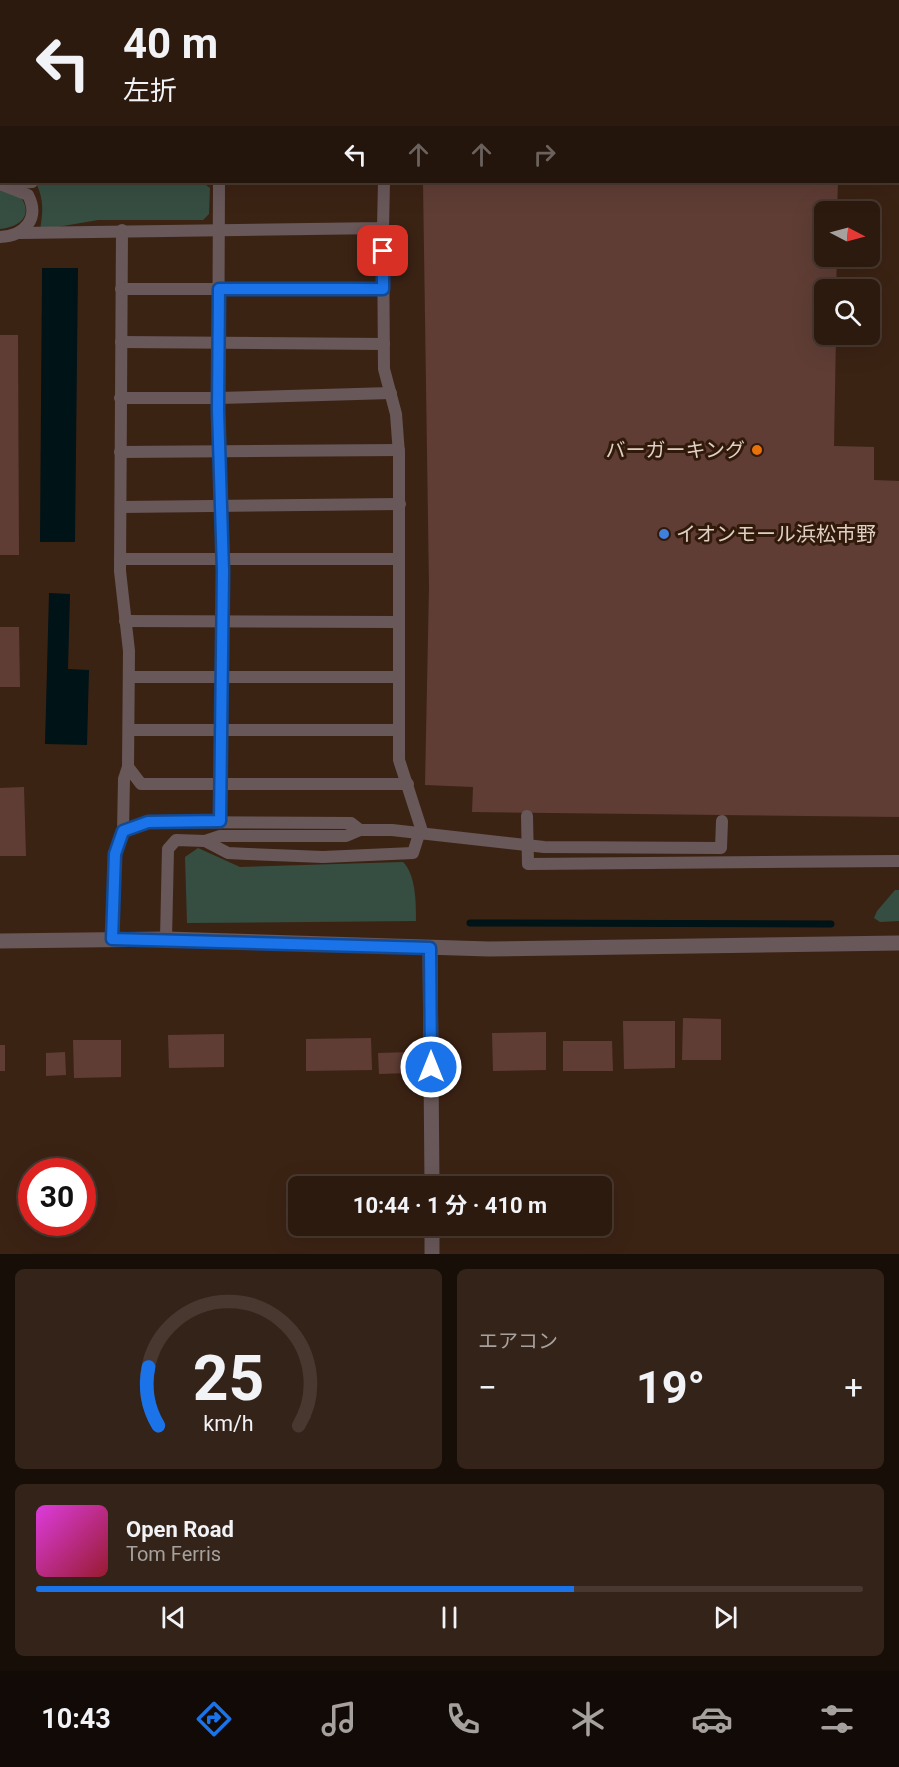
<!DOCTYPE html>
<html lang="ja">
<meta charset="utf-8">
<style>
:root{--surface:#2c1a0f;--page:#342318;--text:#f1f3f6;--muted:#a6a19e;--line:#48382f;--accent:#1a73e8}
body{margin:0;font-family:Roboto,"Noto Sans JP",sans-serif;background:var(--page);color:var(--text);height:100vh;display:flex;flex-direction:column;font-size:22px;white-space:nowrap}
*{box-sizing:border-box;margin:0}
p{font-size:20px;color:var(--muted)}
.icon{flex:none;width:33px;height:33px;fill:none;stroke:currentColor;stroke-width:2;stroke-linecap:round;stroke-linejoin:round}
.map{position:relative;height:1254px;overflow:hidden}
.details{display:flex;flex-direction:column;gap:15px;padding:15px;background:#180e08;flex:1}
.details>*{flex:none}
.banner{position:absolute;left:0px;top:0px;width:900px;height:183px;box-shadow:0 6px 24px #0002,0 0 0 2px var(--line);background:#2c1a0f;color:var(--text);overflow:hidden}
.needle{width:39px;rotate:96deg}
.fabs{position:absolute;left:814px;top:201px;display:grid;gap:12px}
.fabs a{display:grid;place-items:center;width:66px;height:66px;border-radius:9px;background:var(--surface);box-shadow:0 6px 24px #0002,0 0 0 2px var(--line);font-size:30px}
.speed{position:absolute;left:18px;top:1158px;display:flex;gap:12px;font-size:30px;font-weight:700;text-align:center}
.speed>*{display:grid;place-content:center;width:78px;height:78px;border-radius:50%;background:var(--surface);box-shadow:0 6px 24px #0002,0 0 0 2px var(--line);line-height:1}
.speed .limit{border:9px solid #d22;background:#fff;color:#111}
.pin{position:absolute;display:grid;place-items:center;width:51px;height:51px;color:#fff;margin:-26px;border-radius:12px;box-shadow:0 3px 9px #0006}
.me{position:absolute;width:66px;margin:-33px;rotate:0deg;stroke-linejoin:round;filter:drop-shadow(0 0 4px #0008)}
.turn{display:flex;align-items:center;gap:21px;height:126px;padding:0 24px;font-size:27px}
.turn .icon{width:78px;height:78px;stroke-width:2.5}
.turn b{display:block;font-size:42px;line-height:51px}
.lanes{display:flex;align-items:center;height:57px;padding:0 24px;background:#0003;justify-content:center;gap:30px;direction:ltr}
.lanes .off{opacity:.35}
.big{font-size:45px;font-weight:700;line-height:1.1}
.details .tile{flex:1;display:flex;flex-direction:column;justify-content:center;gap:9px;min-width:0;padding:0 21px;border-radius:9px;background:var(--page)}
.details .dial{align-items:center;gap:0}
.dial svg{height:156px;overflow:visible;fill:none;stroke:var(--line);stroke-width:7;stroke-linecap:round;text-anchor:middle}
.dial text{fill:var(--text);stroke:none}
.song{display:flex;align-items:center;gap:18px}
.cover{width:72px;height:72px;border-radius:9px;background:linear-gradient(135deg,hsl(300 70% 55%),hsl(350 70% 35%))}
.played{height:6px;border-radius:3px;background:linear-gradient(90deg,var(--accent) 65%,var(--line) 65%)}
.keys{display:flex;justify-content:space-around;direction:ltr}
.heat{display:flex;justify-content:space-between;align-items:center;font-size:33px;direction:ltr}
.details .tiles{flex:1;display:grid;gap:15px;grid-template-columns:1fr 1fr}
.tile:last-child{grid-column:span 2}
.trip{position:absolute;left:288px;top:1176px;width:324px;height:60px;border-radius:9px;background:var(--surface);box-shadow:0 6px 24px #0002,0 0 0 2px var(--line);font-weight:700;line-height:60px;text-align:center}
.tabs{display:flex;height:96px;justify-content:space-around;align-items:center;background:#120a06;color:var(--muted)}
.tabs .icon{width:42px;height:42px}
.tabs .on{color:var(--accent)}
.tabs b{font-size:27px;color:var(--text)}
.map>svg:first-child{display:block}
.green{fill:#364e41}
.water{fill:#001316}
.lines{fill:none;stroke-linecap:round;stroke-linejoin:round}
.stream{stroke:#001316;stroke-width:7}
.building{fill:#5f3d35}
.service{stroke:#69585a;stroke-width:12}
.minor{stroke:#69585a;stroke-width:15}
.tertiary{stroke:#69585a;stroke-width:15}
.route-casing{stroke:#114b97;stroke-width:15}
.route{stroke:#1a73e8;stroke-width:10}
.food-dot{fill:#e8710a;stroke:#311a0a;stroke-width:2}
.shop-dot{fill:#3f7fe0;stroke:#311a0a;stroke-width:2}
.labels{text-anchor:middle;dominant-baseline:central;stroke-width:6;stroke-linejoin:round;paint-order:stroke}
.poi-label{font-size:20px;fill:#dfcfc5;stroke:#311a0a;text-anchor:end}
</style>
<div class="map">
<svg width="899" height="1254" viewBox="0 0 899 1254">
<rect width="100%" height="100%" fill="#3b2314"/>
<g class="green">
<path d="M 202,182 L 210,188 L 209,214 L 203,220 L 98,220 L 40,230 C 43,213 44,201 37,185 Z"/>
<path d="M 0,190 L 20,196 C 34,215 20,227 0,229 Z"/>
<path d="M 198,848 L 240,867 L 403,862 C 416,875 416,903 416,921 L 187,923 L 185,857 Z"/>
<polygon points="895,890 899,890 899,921 880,922 874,918 877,911"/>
</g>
<g class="water">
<polygon points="42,268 78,268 75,542 40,542"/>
<polygon points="49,593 70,594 68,669 89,670 87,745 45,744"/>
</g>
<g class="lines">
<polyline class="stream" points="470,923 831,924"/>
</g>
<g class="building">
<polygon points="423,182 838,182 837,212 825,212 825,256 837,256 836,290 825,290 825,334 836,334 834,446 874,447 874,480 899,481 899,817 472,812 473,787 425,785 429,587"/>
<polygon points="0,335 18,335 19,555 0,555"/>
<polygon points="0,627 19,627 20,687 0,687"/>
<polygon points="24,787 26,856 0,856 0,788"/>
<polygon points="683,1018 721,1019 721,1060 682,1060"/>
<polygon points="623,1021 675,1021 675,1068 624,1069"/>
<polygon points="546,1032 546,1070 493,1071 492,1033"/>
<polygon points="224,1034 224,1067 169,1068 168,1035"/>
<polygon points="371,1038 372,1070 306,1071 306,1039"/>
<polygon points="73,1040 121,1040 121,1077 74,1078"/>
<polygon points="563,1041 612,1041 613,1071 563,1071"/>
<rect x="0" y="1045" width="5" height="26"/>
<polygon points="65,1052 66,1075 46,1076 46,1053"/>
<polygon points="410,1052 410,1073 379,1074 378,1053"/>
</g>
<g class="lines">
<g class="service">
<polyline points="64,0 64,2"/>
<polyline points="285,0 287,2"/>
<polyline points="12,2 12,0"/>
<polyline points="120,2 120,0"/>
<polyline points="175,2 175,0"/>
<polyline points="222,2 222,0"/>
<polyline points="219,182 218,410 223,571 220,821"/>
<path d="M 0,184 L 28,195 C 40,218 25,236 0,237"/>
<polyline points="6,184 32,182"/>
<polyline points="122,230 120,571 129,651 128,767 124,779 123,831"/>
<polyline points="20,233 383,228 384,182"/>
<polyline points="121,289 383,289"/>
<polyline points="121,342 384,344"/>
<polyline points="120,398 218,398 391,393"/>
<polyline points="120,452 399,450"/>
<polyline points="121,507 400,504"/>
<polyline points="120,559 399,559"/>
<polyline points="125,621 398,622"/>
<polyline points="129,677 399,677"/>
<polyline points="129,730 399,730"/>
<polyline points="128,767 141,784 408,784"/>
<polyline points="527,816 528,864 899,861"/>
<polyline points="205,841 228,853 248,854 323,857 413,853 421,828 399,760 399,454 396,414 384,369 383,228"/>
<polyline points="112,939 115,854 123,831 149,822 351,823 360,830"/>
<polyline points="166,939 168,849 176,840 205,841 220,836 346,836 360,830 392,830 544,847 721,848 722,821"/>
</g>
<g class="minor">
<polyline points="430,948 432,1186"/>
<polyline points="432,1226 432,1254"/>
</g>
<polyline class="tertiary" points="0,941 166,939 489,949 899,943"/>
</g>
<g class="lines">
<defs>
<polyline id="route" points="383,251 383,289 219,289 218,410 223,571 220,821 148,822 123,831 115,854 112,939 430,948 431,1067"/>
</defs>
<use href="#route" class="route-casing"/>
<use href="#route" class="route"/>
</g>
<circle class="food-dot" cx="757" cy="450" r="6"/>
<circle class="shop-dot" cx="664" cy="534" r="6"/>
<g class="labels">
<g class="poi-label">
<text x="745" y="450">バーガーキング</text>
<text x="676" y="534" text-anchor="start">イオンモール浜松市野</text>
</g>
</g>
</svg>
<div class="fabs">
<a><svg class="needle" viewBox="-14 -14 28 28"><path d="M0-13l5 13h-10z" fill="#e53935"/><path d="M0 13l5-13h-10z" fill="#a6a19e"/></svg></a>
<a><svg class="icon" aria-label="search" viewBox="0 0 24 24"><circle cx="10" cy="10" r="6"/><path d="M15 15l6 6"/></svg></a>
</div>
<div class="speed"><div class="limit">30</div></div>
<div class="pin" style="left:383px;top:251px;background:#d93025"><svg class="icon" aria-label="arrive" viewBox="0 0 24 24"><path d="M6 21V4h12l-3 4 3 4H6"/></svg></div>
<svg class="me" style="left:431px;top:1067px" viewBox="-20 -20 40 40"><circle r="17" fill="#1a73e8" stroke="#fff" stroke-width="3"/><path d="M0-11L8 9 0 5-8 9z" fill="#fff"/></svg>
<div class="trip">10:44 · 1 分 · 410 m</div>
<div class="banner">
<div class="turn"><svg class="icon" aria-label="left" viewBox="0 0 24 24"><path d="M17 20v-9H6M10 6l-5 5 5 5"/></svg><div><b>40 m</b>左折</div></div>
<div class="lanes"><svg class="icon" aria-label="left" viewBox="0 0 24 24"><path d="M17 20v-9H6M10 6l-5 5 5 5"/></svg><svg class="icon off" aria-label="ahead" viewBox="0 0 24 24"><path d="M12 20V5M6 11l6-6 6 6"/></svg><svg class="icon off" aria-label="ahead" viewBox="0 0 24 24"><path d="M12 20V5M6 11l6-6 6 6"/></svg><svg class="icon off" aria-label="right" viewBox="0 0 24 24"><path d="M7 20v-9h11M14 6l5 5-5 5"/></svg></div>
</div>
</div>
<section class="details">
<div class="tiles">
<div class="tile dial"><svg viewBox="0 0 100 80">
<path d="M14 69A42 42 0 1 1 86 69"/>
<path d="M14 69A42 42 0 0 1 9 39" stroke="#1a73e8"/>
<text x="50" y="56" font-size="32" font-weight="700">25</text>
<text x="50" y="72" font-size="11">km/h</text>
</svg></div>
<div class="tile"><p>エアコン</p>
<div class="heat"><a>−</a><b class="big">19°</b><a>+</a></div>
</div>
<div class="tile">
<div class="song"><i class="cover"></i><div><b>Open Road</b><p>Tom Ferris</p></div></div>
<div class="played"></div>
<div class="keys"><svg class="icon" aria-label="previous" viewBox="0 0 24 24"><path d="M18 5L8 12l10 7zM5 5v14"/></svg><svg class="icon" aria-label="pause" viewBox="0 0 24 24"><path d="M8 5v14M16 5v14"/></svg><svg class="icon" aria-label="next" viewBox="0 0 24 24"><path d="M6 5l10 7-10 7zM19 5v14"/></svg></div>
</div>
</div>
</section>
<nav class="tabs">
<b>10:43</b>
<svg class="icon on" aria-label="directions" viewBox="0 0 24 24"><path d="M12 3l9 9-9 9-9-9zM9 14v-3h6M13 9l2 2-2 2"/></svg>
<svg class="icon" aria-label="music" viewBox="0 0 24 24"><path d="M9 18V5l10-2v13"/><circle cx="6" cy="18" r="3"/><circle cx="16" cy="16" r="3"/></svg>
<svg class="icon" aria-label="phone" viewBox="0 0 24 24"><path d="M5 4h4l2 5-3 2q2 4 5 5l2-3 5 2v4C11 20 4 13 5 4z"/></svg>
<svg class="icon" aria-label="climate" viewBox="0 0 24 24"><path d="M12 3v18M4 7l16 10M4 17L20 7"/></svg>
<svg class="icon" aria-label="car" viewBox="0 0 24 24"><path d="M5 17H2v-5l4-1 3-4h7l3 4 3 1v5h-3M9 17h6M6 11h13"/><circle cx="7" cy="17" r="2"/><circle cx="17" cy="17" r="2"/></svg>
<svg class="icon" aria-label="filters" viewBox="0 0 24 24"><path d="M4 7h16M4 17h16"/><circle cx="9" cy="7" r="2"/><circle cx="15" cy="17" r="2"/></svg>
</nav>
